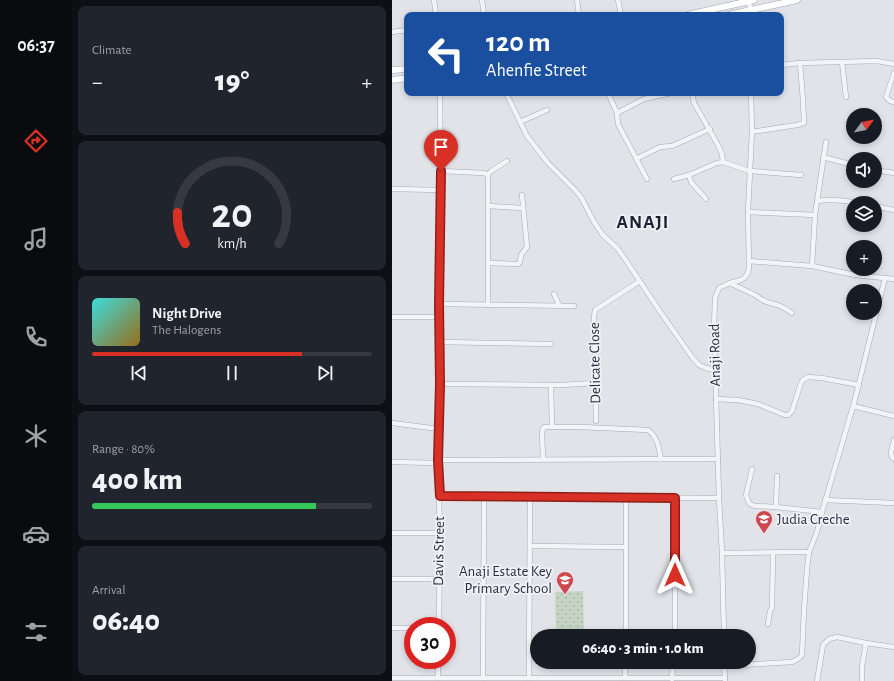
<!DOCTYPE html>
<meta charset="utf-8">
<style>
:root{--surface:#171b24;--page:#20242c;--text:#f1f3f6;--muted:#9ea1a6;--line:#363941;--accent:#d93025}
body{margin:0;font-family:"Alegreya Sans",sans-serif;background:var(--page);color:var(--text);height:100vh;display:flex;flex-direction:column;font-size:15px;white-space:nowrap}
*{box-sizing:border-box;margin:0}
p{font-size:13px;color:var(--muted)}
.icon{flex:none;width:22px;height:22px;fill:none;stroke:currentColor;stroke-width:2;stroke-linecap:round;stroke-linejoin:round}
.map{position:relative;flex:1;overflow:hidden}
.panel{display:flex;flex-direction:column;gap:6px;padding:6px;background:#0d0f14;width:320px}
.panel>*{flex:none}
.banner{position:absolute;left:12px;top:12px;width:380px;height:84px;border-radius:8px;box-shadow:0 2px 6px #0003;background:#1a4fa0;color:#fff;overflow:hidden}
.needle{width:26px;rotate:58deg}
.fabs{position:absolute;left:454px;top:108px;display:grid;gap:8px}
.fabs a{display:grid;place-items:center;width:36px;height:36px;border-radius:50%;background:var(--surface);box-shadow:0 2px 6px #0003;font-size:20px}
.speed{position:absolute;left:12px;top:617px;display:flex;gap:8px;font-size:20px;font-weight:700;text-align:center}
.speed>*{display:grid;place-content:center;width:52px;height:52px;border-radius:50%;background:var(--surface);box-shadow:0 2px 6px #0003;line-height:1}
.speed .limit{border:6px solid #d22;background:#fff;color:#111}
.pin{position:absolute;display:grid;place-items:center;width:34px;height:34px;color:#fff;margin:-41px -17px;border-radius:50% 50% 50% 0;rotate:-45deg;box-shadow:0 0 4px #0007}
.pin .icon{rotate:45deg}
.me{position:absolute;width:44px;margin:-22px;rotate:0deg;stroke-linejoin:round;filter:drop-shadow(0 0 3px #0008)}
.turn{display:flex;align-items:center;gap:14px;height:84px;padding:0 16px;font-size:18px}
.turn .icon{width:52px;height:52px;stroke-width:2.5}
.turn b{display:block;font-size:28px;line-height:34px}
.big{font-size:30px;font-weight:800;line-height:1.1}
.panel .widget{flex:1;display:flex;flex-direction:column;justify-content:center;gap:6px;min-width:0;padding:0 14px;border-radius:8px;background:var(--page)}
.panel .dial{align-items:center;gap:0}
.dial svg{height:104px;overflow:visible;fill:none;stroke:var(--line);stroke-width:7;stroke-linecap:round;text-anchor:middle}
.dial text{fill:var(--text);stroke:none}
.song{display:flex;align-items:center;gap:12px}
.cover{width:48px;height:48px;border-radius:6px;background:linear-gradient(135deg,hsl(180 70% 55%),hsl(40 70% 35%))}
.played{height:4px;border-radius:2px;background:linear-gradient(90deg,var(--accent) 75%,var(--line) 75%)}
.keys{display:flex;justify-content:space-around;direction:ltr}
.heat{display:flex;justify-content:space-between;align-items:center;font-size:22px;direction:ltr}
.charge{height:6px;border-radius:3px;background:linear-gradient(90deg,#34c759 80%,var(--line) 0)}
.trip{position:absolute;left:138px;top:629px;width:226px;height:40px;border-radius:20px;background:var(--surface);box-shadow:0 2px 6px #0003;font-weight:800;line-height:40px;text-align:center}
main{display:flex;flex:1;min-height:0}
.tabs{display:flex;flex-direction:column;width:72px;justify-content:space-around;align-items:center;background:#090b0e;color:var(--muted)}
.tabs .icon{width:28px;height:28px}
.tabs .current{color:var(--accent)}
.tabs b{font-size:18px;color:var(--text)}
.map>svg:first-child{display:block}
.park{fill:url(#park-dots)}
.lines{fill:none;stroke-linecap:round;stroke-linejoin:round}
.minor-casing{stroke:#a6a9b3;stroke-width:5.5}
.major-casing{stroke:#a0a6b5;stroke-width:7}
.minor{stroke:#f3f4f8;stroke-width:4.5}
.major{stroke:#fff;stroke-width:6}
.route-casing{stroke:#8d1f18;stroke-width:10}
.route{stroke:#d93025;stroke-width:7}
.labels{text-anchor:middle;dominant-baseline:central;stroke-width:3.5;stroke-linejoin:round;paint-order:stroke}
.street-label{font-size:15px;fill:#292f41;stroke:#f0f2f7}
.poi-label{font-size:15px;fill:#292f41;stroke:#f0f2f7;text-anchor:start}
.district-label{font-size:19px;font-weight:bold;letter-spacing:1px;fill:#1b2032;stroke:#f0f2f7}
</style>
<main>
<nav class="tabs">
<b>06:37</b>
<svg class="icon current" aria-label="directions" viewBox="0 0 24 24"><path d="M12 3l9 9-9 9-9-9zM9 14v-3h6M13 9l2 2-2 2"/></svg>
<svg class="icon" aria-label="music" viewBox="0 0 24 24"><path d="M9 18V5l10-2v13"/><circle cx="6" cy="18" r="3"/><circle cx="16" cy="16" r="3"/></svg>
<svg class="icon" aria-label="phone" viewBox="0 0 24 24"><path d="M5 4h4l2 5-3 2q2 4 5 5l2-3 5 2v4C11 20 4 13 5 4z"/></svg>
<svg class="icon" aria-label="climate" viewBox="0 0 24 24"><path d="M12 3v18M4 7l16 10M4 17L20 7"/></svg>
<svg class="icon" aria-label="car" viewBox="0 0 24 24"><path d="M5 17H2v-5l4-1 3-4h7l3 4 3 1v5h-3M9 17h6M6 11h13"/><circle cx="7" cy="17" r="2"/><circle cx="17" cy="17" r="2"/></svg>
<svg class="icon" aria-label="filters" viewBox="0 0 24 24"><path d="M4 7h16M4 17h16"/><circle cx="9" cy="7" r="2"/><circle cx="15" cy="17" r="2"/></svg>
</nav>
<section class="panel">
<div class="widget"><p>Climate</p>
<div class="heat"><a>−</a><b class="big">19°</b><a>+</a></div>
</div>
<div class="widget dial"><svg viewBox="0 0 100 80">
<path d="M14 69A42 42 0 1 1 86 69"/>
<path d="M14 69A42 42 0 0 1 8 45" stroke="#d93025"/>
<text x="50" y="56" font-size="32" font-weight="700">20</text>
<text x="50" y="72" font-size="11">km/h</text>
</svg></div>
<div class="widget">
<div class="song"><i class="cover"></i><div><b>Night Drive</b><p>The Halogens</p></div></div>
<div class="played"></div>
<div class="keys"><svg class="icon" aria-label="previous" viewBox="0 0 24 24"><path d="M18 5L8 12l10 7zM5 5v14"/></svg><svg class="icon" aria-label="pause" viewBox="0 0 24 24"><path d="M8 5v14M16 5v14"/></svg><svg class="icon" aria-label="next" viewBox="0 0 24 24"><path d="M6 5l10 7-10 7zM19 5v14"/></svg></div>
</div>
<div class="widget"><p>Range · 80%</p><b class="big">400 km</b><div class="charge"></div></div>
<div class="widget"><p>Arrival</p><b class="big">06:40</b></div>
</section>
<div class="map">
<svg width="502" height="681" viewBox="0 0 502 681">
<defs>
<pattern id="park-dots" width="8" height="8" patternUnits="userSpaceOnUse"><rect width="8" height="8" fill="#c4d3c2"/><path d="M2 2h.1M6 6h.1" fill="none" stroke="#a8b5a8" stroke-width="1.8" stroke-linecap="round"/></pattern>
</defs>
<rect width="100%" height="100%" fill="#e1e3e9"/>
<polygon class="park" points="191,591 192,636 164,636 163,592"/>
<g class="lines">
<defs>
<g id="minor">
<polyline points="42,0 44,15"/>
<polyline points="90,0 92,15"/>
<polyline points="185,0 187,15"/>
<polyline points="226,0 229,15"/>
<polyline points="357,1 359,15"/>
<polyline points="0,32 15,30"/>
<polyline points="450,62 454,97"/>
<polyline points="389,65 408,63 485,61 502,64"/>
<polyline points="502,73 494,97 498,101 502,102"/>
<polyline points="114,93 135,136 156,163 183,190 189,197 201,220 210,234 226,249 235,262 267,310 300,357 307,365 314,368 323,370"/>
<polyline points="216,93 225,113 226,124 255,179"/>
<polyline points="300,93 302,103 326,145 330,154 331,162"/>
<polyline points="225,113 252,99 279,93"/>
<polyline points="128,122 155,110"/>
<polyline points="360,131 366,131 405,125 412,123 411,100 408,63"/>
<polyline points="431,157 461,165"/>
<polyline points="244,159 268,147 280,146 318,129"/>
<polyline points="483,170 502,173"/>
<polyline points="49,171 92,173 96,175"/>
<polyline points="297,175 299,182 314,199"/>
<polyline points="282,179 297,175 325,163 331,162 358,171 409,175"/>
<polyline points="0,189 49,190"/>
<path d="M 425,201 C 439,199 452,200 466,203"/>
<polyline points="96,206 131,208"/>
<polyline points="483,206 502,210"/>
<polyline points="356,212 423,215"/>
<polyline points="357,261 420,266 463,275 502,279"/>
<polyline points="96,263 126,264 128,262 129,255 135,247 130,195"/>
<polyline points="420,266 423,215 434,142"/>
<path d="M 338,283 L 365,296 C 371,302 378,303 386,305 C 391,307 396,310 400,313"/>
<polyline points="162,294 167,305"/>
<polyline points="47,304 182,306"/>
<polyline points="96,305 96,175 99,171 115,161"/>
<polyline points="0,317 47,317"/>
<polyline points="47,342 159,344"/>
<polyline points="48,384 168,385 203,383"/>
<polyline points="159,385 160,427"/>
<polyline points="324,399 346,400 366,404 393,415 396,415 400,411 409,383 411,380 416,377 430,378 467,385"/>
<polyline points="461,406 502,416"/>
<polyline points="204,421 202,317 203,310 248,281"/>
<polyline points="0,423 47,429"/>
<path d="M 502,440 C 501,446 496,455 502,459"/>
<path d="M 151,459 L 150,434 L 151,428 L 153,427 L 188,427 L 256,430 C 266,437 267,449 269,459"/>
<polyline points="46,460 326,459"/>
<polyline points="0,462 47,463"/>
<polyline points="360,469 354,495 356,501 358,504 363,506 384,507 430,512"/>
<polyline points="48,496 327,498"/>
<polyline points="433,500 502,503"/>
<polyline points="384,507 385,476"/>
<polyline points="0,533 48,533"/>
<polyline points="138,546 233,547"/>
<polyline points="330,553 417,552"/>
<polyline points="0,579 47,579"/>
<polyline points="376,624 378,611 380,608 381,553"/>
<polyline points="47,626 48,533 46,460 48,384 47,304 49,190 48,93"/>
<polyline points="0,628 21,628"/>
<polyline points="234,636 234,497"/>
<polyline points="283,636 283,498"/>
<polyline points="332,636 330,553 327,498 322,328 323,298 327,288 338,283 349,280 352,278 356,273 357,267 356,212 360,131 359,93"/>
<polyline points="332,662 333,680"/>
<polyline points="332,666 400,662 406,659 410,655 412,610 415,569 417,552 425,532 430,512 462,403 493,278"/>
<polyline points="0,678 333,678"/>
<polyline points="46,678 46,660"/>
<polyline points="91,678 92,497"/>
<polyline points="137,678 138,496"/>
<polyline points="233,678 233,662"/>
<polyline points="280,679 281,662"/>
<polyline points="425,681 431,645 437,639 445,637 474,643 502,647"/>
<polyline points="470,681 470,666 474,643"/>
</g>
<g id="major">
<polyline points="295,15 362,0"/>
<polyline points="336,15 405,0"/>
<polyline points="0,70 15,69"/>
<polyline points="0,80 15,78"/>
</g>
</defs>
<use href="#minor" class="minor-casing"/>
<use href="#major" class="major-casing"/>
<use href="#minor" class="minor"/>
<use href="#major" class="major"/>
</g>
<g class="lines">
<defs>
<polyline id="route" points="49,171 47,304 48,384 46,460 48,496 283,498 283,575"/>
</defs>
<use href="#route" class="route-casing"/>
<use href="#route" class="route"/>
</g>
<defs>
<symbol id="school-pin" viewBox="-11 -11 22 30"><path d="M0 17L-7.5 6A9.5 9.5 0 1 1 7.5 6Z" fill="#cd474d" stroke="#f0f2f7"/><path d="M0-5L7-2L0 1L-7-2ZM-4 1L0 2.5L4 1V4Q0 6-4 4Z" fill="#fff"/></symbol>
</defs>
<g fill-rule="evenodd">
<use href="#school-pin" x="362" y="509" width="20" height="27"/>
<use href="#school-pin" x="163" y="570" width="20" height="27"/>
</g>
<g class="labels">
<g class="street-label">
<text transform="translate(323 355) rotate(-91)">Anaji Road</text>
<text transform="translate(203 363) rotate(-91)">Delicate Close</text>
<text transform="translate(47 551) rotate(-89)">Davis Street</text>
</g>
<g class="poi-label">
<text x="385" y="519">Judia Creche</text>
<text x="160" y="571" text-anchor="end">Anaji Estate Key<tspan x="160" dy="17">Primary School</tspan></text>
</g>
<g class="district-label">
<text x="251" y="222">ANAJI</text>
</g>
</g>
</svg>
<div class="fabs">
<a><svg class="needle" viewBox="-14 -14 28 28"><path d="M0-13l5 13h-10z" fill="#e53935"/><path d="M0 13l5-13h-10z" fill="#9ea1a6"/></svg></a>
<a><svg class="icon" aria-label="sound" viewBox="0 0 24 24"><path d="M4 9h4l5-4v14l-5-4H4zM17 9q2 3 0 6"/></svg></a>
<a><svg class="icon" aria-label="layers" viewBox="0 0 24 24"><path d="M12 4l9 5-9 5-9-5zM3 14l9 5 9-5"/></svg></a>
<a>+</a>
<a>−</a>
</div>
<div class="speed"><div class="limit">30</div></div>
<div class="pin" style="left:49px;top:171px;background:#d93025"><svg class="icon" aria-label="arrive" viewBox="0 0 24 24"><path d="M6 21V4h12l-3 4 3 4H6"/></svg></div>
<svg class="me" style="left:283px;top:575px" viewBox="-20 -20 40 40"><path d="M0-17L14 15 0 8-14 15z" fill="#d93025" stroke="#fff" stroke-width="4"/></svg>
<div class="trip">06:40 · 3 min · 1.0 km</div>
<div class="banner">
<div class="turn"><svg class="icon" aria-label="left" viewBox="0 0 24 24"><path d="M17 20v-9H6M10 6l-5 5 5 5"/></svg><div><b>120 m</b>Ahenfie Street</div></div>
</div>
</div>
</main>
